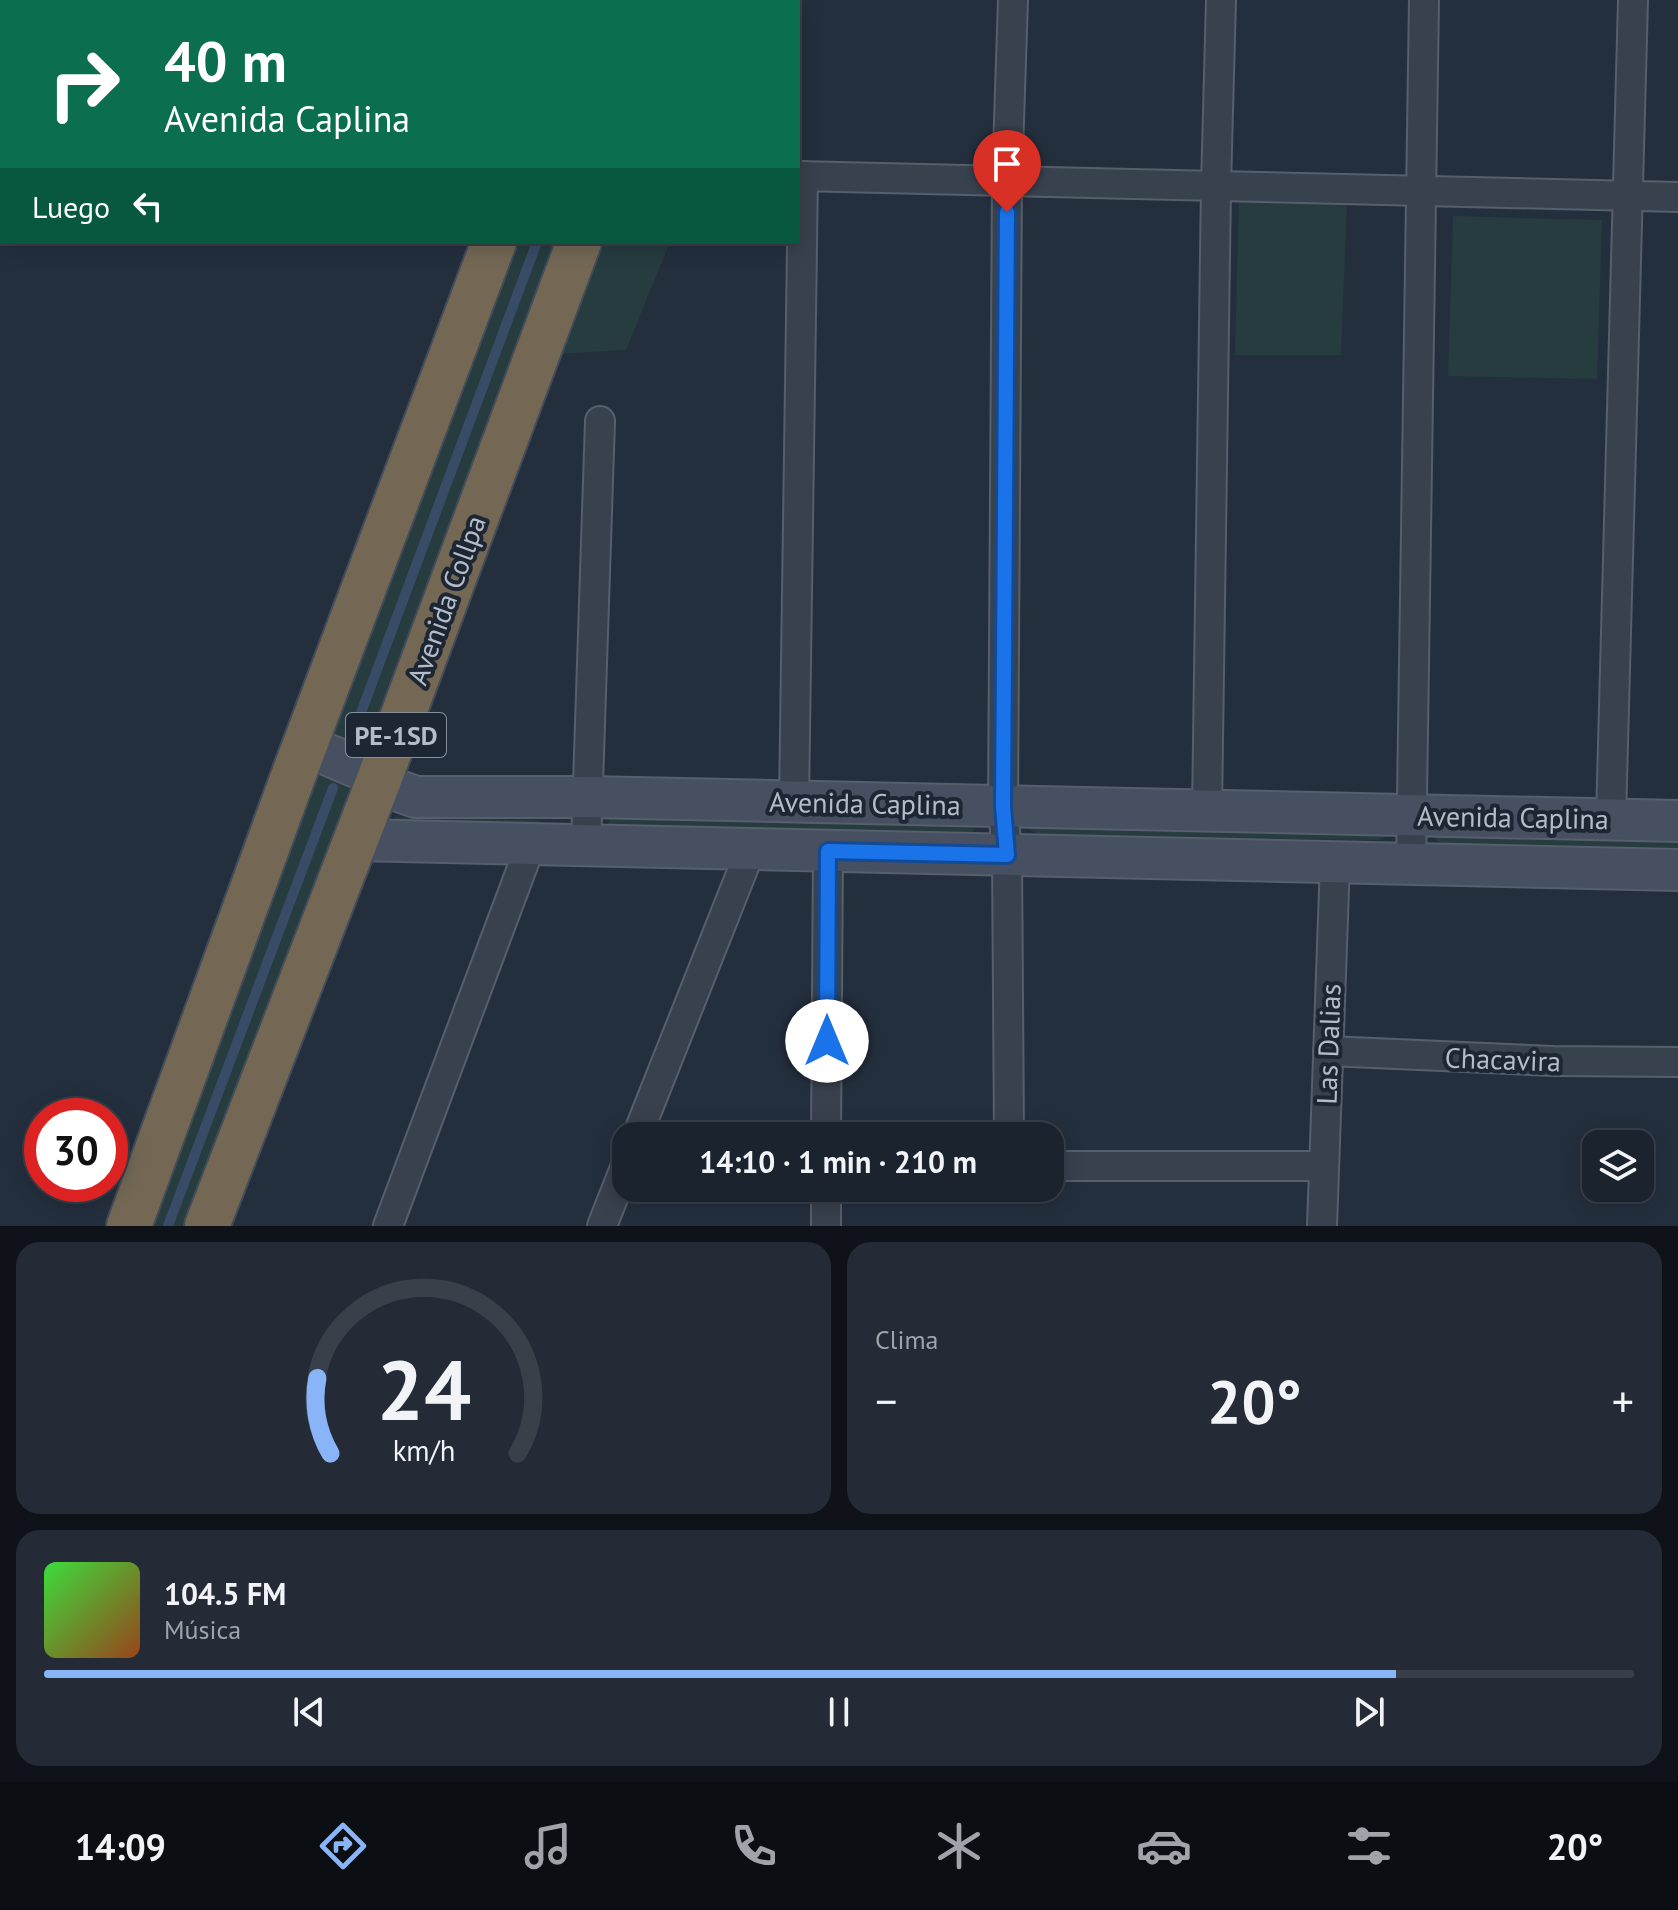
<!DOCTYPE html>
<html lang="es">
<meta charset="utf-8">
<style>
:root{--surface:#1b232e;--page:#242b36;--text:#f1f3f6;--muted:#a0a4aa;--line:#39404a;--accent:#8ab4f8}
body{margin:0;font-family:"PT Sans",sans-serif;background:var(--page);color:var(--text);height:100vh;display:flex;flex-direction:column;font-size:30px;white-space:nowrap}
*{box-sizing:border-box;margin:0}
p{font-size:26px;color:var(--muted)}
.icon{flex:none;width:44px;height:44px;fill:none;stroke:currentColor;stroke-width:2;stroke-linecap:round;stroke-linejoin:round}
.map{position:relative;height:1226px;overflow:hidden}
.details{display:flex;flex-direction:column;gap:16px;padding:16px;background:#0f1319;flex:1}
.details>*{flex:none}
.banner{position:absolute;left:0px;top:0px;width:800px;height:244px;box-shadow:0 4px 20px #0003,0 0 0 2px var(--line);background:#0b6e4f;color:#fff;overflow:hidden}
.fabs{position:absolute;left:1582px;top:1130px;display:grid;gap:16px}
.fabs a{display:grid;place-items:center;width:72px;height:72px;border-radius:16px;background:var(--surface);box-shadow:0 4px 20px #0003,0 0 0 2px var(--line);font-size:40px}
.speed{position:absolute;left:24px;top:1098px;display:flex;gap:16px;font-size:40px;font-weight:700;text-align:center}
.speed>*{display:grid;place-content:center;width:104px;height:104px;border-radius:50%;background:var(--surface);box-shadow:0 4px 20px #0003,0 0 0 2px var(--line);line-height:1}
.speed .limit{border:12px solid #d22;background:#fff;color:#111}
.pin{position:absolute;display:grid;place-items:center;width:68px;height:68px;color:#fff;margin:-82px -34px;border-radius:50% 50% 50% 0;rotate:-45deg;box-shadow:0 0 8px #0007}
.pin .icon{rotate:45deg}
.me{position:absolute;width:88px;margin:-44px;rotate:0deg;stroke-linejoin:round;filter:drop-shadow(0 0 6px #0008)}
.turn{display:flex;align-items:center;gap:28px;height:168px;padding:0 32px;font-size:36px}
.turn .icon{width:104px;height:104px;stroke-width:2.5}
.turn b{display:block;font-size:56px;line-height:68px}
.then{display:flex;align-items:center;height:76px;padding:0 32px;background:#0003;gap:16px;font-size:30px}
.big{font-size:60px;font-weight:600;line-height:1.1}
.details .tile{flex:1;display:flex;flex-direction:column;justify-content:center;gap:12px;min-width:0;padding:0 28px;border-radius:24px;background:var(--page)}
.details .dial{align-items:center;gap:0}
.dial svg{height:208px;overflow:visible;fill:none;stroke:var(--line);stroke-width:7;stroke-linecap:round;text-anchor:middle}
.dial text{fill:var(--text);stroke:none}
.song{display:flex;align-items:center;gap:24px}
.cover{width:96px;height:96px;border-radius:12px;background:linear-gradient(135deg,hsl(120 70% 55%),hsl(20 70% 35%))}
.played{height:8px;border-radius:4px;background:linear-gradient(90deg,var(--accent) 85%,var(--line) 85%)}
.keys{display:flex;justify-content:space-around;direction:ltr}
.heat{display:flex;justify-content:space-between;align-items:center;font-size:44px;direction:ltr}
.details .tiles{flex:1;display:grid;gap:16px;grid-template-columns:1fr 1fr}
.tile:last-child{grid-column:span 2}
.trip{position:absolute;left:612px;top:1122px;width:452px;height:80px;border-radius:24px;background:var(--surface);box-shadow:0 4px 20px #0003,0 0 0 2px var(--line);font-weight:600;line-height:80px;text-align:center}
.dock{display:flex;height:128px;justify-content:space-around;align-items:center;background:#0b0e12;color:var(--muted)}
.dock .icon{width:56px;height:56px}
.dock .on{color:var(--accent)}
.dock b{font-size:36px;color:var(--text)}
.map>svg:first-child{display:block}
.green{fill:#263c3f}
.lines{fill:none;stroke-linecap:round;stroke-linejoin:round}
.stream{stroke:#394c67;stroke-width:10}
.street-casing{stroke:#565f6c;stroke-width:32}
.secondary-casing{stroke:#565f6c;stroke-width:44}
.highway-casing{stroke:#434c59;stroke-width:48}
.street{stroke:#38414e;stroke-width:28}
.secondary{stroke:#465061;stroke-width:40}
.highway{stroke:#746855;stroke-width:44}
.route-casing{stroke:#114b97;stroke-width:20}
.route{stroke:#1a73e8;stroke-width:14}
.labels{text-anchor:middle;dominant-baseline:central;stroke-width:8;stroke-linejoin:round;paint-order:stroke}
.shield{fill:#1d2633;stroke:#878f9c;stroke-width:2}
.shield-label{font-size:26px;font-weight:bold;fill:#b4bcc9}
.street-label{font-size:28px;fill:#b4bcc9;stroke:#1d2633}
</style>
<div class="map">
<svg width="1678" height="1226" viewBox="0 0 1678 1226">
<rect width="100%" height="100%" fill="#242f3e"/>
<g class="green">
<polygon points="1239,198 1347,201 1341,355 1235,355"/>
<polygon points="1453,216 1602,220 1597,379 1448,376"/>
<polygon points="508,242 559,242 369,757 321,742"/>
<polygon points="602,242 670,242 626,350 557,354"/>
<polygon points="316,756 364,773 194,1226 139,1226"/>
<polygon points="619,812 971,824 975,829 970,836 607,826 611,818"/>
<polygon points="396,817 537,820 550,826 389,823"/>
<polygon points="1035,821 1386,830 1386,836 1378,840 1043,836 1031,831 1030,827"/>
<polygon points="1433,835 1678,835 1678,851 1446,844 1437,841"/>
</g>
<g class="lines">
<g class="stream">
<polyline points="624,2 625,0"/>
<polyline points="353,734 537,242"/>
<polyline points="168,1226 333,788"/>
</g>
<defs>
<g id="street">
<polyline points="798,176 1678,197"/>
<polyline points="794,801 803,176"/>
<polyline points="1207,811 1216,186 1221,0"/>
<polyline points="1611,819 1633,0"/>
<polyline points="586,845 600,421"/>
<polyline points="1411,864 1424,0"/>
<polyline points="1328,1051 1553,1061 1678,1062"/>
<polyline points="637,1136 751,849"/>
<polyline points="826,1136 828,851"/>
<polyline points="1009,1136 1007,855 1003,806 1007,181 1013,0"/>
<polyline points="1050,1166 1324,1166"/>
<polyline points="388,1226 531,844"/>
<polyline points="602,1226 626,1165"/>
<polyline points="826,1226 826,1188"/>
<polyline points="1322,1226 1335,862"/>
</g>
<g id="secondary">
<polyline points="305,745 380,777 396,790 416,797 589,797 1678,821"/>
<polyline points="356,840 1678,870"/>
</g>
<g id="highway">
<polyline points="584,2 584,0"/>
<polyline points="671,2 671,0"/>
<polyline points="129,1226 297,766 494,242"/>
<polyline points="207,1226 380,777 579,242"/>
</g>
</defs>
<use href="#street" class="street-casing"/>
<use href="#secondary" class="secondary-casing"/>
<use href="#highway" class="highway-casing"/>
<use href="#street" class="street"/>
<use href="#secondary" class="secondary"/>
<use href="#highway" class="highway"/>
</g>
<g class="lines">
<defs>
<polyline id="route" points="827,1041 828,851 1007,855 1003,806 1007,212"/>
</defs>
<use href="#route" class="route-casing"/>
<use href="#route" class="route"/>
</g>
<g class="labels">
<rect class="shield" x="346" y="713" width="100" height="44" rx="6"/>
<g class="shield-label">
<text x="396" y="735">PE-1SD</text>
</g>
<g class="street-label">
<text transform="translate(446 600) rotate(-70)">Avenida Collpa</text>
<text transform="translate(865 803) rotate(1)">Avenida Caplina</text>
<text transform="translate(1513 817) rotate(1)">Avenida Caplina</text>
<text transform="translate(1328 1044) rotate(-88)">Las Dalias</text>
<text transform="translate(1503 1059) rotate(2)">Chacavira</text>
</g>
</g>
</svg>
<div class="fabs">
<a><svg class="icon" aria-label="layers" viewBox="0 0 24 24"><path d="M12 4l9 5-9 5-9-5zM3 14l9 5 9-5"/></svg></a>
</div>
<div class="speed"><div class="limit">30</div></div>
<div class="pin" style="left:1007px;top:212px;background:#d93025"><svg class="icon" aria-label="arrive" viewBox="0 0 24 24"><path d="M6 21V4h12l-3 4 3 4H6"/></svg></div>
<svg class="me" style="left:827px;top:1041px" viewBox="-20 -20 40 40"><circle r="19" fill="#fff"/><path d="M0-13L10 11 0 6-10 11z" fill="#1a73e8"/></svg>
<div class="trip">14:10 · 1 min · 210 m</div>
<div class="banner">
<div class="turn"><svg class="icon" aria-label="right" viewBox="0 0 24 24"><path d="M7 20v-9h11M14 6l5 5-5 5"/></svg><div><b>40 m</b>Avenida Caplina</div></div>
<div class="then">Luego<svg class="icon" aria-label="left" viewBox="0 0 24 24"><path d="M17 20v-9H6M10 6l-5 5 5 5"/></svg></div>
</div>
</div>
<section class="details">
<div class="tiles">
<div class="tile dial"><svg viewBox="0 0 100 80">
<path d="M14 69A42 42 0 1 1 86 69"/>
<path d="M14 69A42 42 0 0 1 9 40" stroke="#8ab4f8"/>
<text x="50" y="56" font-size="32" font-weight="700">24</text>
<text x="50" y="72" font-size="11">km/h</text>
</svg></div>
<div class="tile"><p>Clima</p>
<div class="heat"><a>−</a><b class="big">20°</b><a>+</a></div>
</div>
<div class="tile">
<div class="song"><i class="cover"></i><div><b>104.5 FM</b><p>Música</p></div></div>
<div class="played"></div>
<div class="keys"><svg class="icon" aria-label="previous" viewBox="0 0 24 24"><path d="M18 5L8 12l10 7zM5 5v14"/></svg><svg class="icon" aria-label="pause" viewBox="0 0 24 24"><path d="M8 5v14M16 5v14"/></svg><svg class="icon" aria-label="next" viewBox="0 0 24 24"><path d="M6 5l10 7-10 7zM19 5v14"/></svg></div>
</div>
</div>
</section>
<nav class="dock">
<b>14:09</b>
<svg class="icon on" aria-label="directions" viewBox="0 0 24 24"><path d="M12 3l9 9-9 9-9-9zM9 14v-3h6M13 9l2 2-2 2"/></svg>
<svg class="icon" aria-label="music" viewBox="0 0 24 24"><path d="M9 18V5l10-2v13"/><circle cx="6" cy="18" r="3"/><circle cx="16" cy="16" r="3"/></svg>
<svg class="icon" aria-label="phone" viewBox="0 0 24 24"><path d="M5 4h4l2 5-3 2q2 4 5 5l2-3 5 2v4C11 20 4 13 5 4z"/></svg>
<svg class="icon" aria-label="climate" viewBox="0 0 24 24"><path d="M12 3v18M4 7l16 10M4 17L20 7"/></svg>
<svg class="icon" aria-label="car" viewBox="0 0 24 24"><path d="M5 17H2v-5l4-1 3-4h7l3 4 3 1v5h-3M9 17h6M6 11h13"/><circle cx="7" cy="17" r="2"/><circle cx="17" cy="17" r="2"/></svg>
<svg class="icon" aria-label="filters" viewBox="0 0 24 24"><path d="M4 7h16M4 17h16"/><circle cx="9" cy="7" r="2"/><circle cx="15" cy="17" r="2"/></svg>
<b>20°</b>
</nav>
